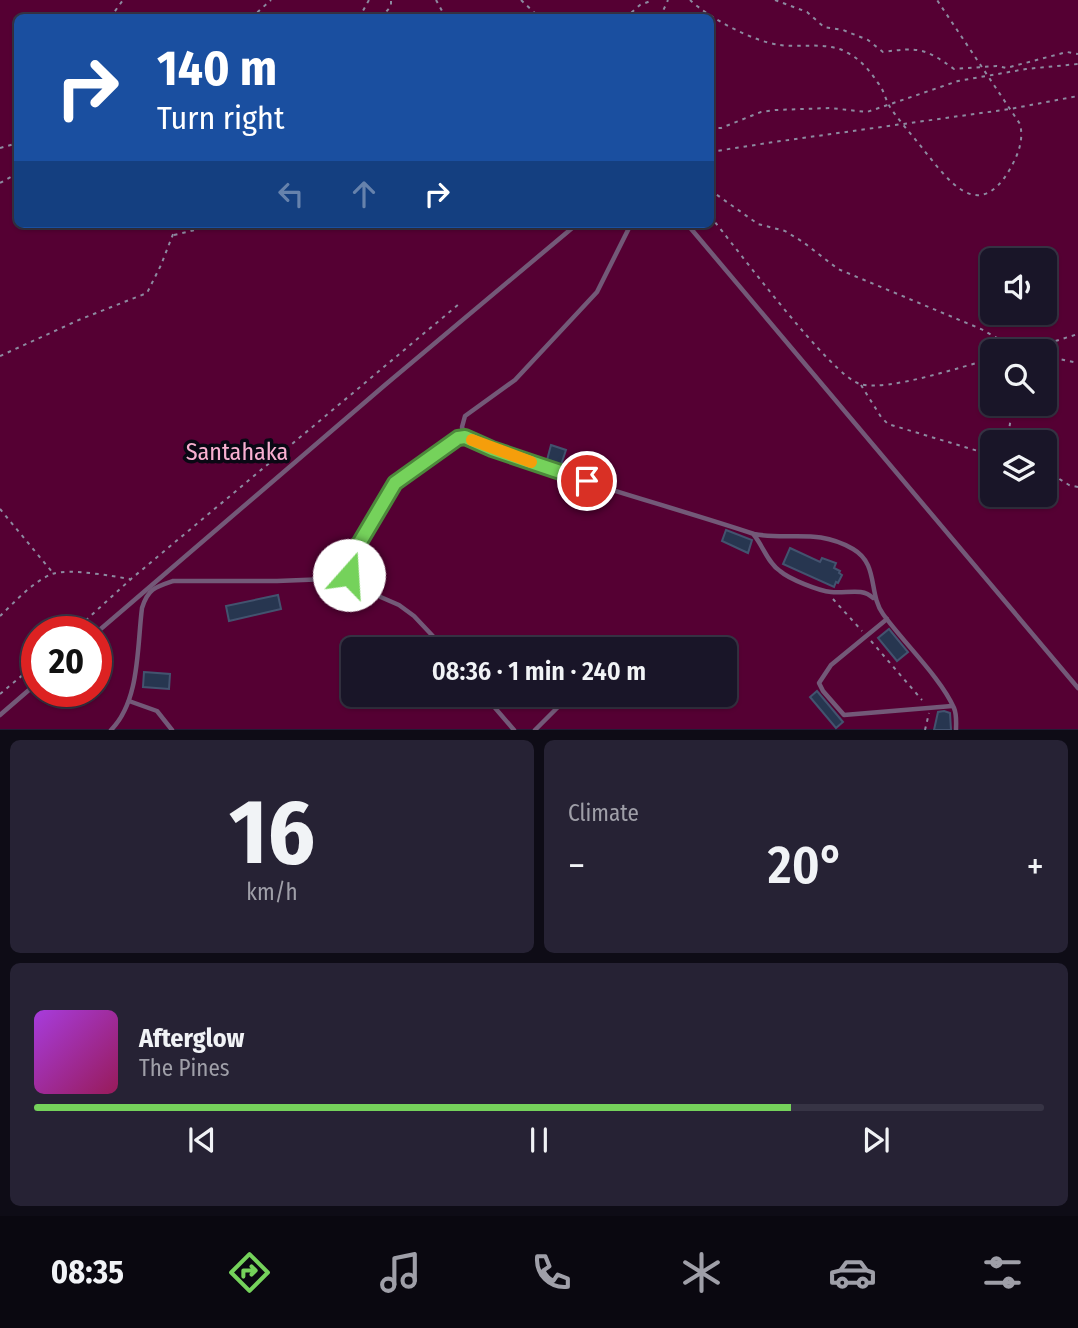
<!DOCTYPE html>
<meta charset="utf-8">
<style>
:root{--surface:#191528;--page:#262234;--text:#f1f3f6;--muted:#9f9fa8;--line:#373445;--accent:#75d25b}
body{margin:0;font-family:"Fira Sans Condensed",sans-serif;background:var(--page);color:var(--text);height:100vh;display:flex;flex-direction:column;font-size:26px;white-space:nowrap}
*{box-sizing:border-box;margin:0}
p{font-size:23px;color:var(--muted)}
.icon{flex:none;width:38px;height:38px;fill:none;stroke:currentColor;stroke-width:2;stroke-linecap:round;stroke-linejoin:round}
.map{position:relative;height:730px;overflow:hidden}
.side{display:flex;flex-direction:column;gap:10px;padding:10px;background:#0e0c16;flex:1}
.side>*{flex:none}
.hud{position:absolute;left:14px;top:14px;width:700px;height:214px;border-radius:10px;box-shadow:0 2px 5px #0004,0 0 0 2px var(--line);background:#1a4fa0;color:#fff;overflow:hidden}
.tools{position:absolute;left:980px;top:248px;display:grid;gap:14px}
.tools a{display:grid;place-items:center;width:77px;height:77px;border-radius:10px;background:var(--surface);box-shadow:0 2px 5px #0004,0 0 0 2px var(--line);font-size:35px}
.speed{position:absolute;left:21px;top:616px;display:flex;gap:14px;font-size:35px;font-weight:700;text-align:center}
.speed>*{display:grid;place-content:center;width:91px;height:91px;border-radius:50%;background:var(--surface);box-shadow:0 2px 5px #0004,0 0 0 2px var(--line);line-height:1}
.speed .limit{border:10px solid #d22;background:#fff;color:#111}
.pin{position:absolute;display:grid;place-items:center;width:60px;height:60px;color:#fff;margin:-30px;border:4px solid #fff;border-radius:50%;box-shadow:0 2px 7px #0007}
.me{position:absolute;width:77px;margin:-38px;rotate:19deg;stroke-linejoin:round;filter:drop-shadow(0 0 5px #0008)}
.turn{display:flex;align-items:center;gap:24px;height:147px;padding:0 28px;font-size:32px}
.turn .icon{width:91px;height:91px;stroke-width:2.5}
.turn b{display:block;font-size:49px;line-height:60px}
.lanes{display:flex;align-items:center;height:66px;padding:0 28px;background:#0003;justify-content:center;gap:35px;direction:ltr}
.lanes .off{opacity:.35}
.big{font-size:52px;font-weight:600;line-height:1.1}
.side .tile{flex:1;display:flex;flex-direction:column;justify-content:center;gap:10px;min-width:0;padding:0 24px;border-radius:10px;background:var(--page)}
.side .dial{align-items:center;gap:0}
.dial b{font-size:91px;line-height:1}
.song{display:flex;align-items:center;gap:21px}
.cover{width:84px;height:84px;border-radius:10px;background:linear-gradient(135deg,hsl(280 70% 55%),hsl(330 70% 35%))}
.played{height:7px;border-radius:4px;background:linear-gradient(90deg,var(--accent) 75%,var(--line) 75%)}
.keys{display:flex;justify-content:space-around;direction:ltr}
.heat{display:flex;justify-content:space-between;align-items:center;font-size:38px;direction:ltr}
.side .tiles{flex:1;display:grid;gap:10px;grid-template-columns:1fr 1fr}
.tile:last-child{grid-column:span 2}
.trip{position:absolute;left:341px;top:637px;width:396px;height:70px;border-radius:10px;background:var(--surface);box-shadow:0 2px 5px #0004,0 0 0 2px var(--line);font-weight:600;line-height:70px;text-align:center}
.menu{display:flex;height:112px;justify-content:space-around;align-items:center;background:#0a0810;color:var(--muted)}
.menu .icon{width:49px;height:49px}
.menu .active{color:var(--accent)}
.menu b{font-size:32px;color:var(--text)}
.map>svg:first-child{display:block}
.green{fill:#503;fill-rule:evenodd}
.building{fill:#273650;stroke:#43536f;stroke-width:2}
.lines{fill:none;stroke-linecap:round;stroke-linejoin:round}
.path{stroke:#8d8aa0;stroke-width:2;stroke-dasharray:3.5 5;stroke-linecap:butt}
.service{stroke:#735978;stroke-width:4.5}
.route-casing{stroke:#4c883b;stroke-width:18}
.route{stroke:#75d25b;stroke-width:12}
.slow{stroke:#f59e0b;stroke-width:12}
.labels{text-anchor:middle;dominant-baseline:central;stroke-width:7;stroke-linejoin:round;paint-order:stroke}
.park-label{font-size:24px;fill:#f9b0d1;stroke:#0a0814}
</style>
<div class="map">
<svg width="1078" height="730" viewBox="0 0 1078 730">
<rect width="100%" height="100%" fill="#211c36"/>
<path class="green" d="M 0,0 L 1078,0 L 1078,729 L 0,729 ZM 18,18 L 710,18 L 710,224 L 18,224 ZM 992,261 L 1045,261 L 1045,313 L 992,313 ZM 992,352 L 1045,352 L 1045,404 L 992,404 ZM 992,443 L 1045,443 L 1045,495 L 992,495 ZM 37,632 L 96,632 L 96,691 L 37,691 ZM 354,649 L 724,649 L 724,695 L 354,695 Z"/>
<g class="building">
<polygon points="551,445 566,450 561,465 547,460"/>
<polygon points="726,530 752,540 748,553 722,541"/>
<polygon points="790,548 820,562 822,558 836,563 834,568 840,571 839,573 842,575 838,583 836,582 834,587 783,564"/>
<polygon points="278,595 281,609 229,621 226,606"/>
<polygon points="889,629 908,652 897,661 878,638"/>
<polygon points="144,672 170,674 169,689 143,687"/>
<polygon points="817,691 843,722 836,728 810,697"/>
<polygon points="944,711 950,713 951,730 934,730 938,712"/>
</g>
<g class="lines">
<g class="path">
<polyline points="436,0 446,18"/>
<polyline points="521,0 540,18"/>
<path d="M 690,0 C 709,18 754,42 780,45 C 802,48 828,41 848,53 C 861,60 870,71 878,83 C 884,90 885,99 890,107 C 900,122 912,135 923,149 C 948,180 978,224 1010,169 C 1018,155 1024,140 1020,124 L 937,0"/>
<path d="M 775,0 L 807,12 L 824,27 L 843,30 L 868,40 L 883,52 C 919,47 925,48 954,69 L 997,66 L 1006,68 L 1067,52 L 1078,54"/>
<polyline points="110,18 123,0"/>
<polyline points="251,18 271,0"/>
<polyline points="359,18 369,0"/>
<polyline points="381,18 391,6 391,0"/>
<polyline points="625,18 640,5 653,0"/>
<polyline points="664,18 663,11 668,0"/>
<polyline points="710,128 721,128 761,112 775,110 830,108 867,112 958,81 1026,69 1078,64"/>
<polyline points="0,148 18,143"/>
<polyline points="710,152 774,142 1010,109 1078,96"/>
<polyline points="0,183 18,173"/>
<polyline points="710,190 758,224 785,231 803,242 838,269 981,329 1022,352"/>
<path d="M 710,216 C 735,246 831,376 860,384 C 888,392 962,366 992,359"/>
<polyline points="174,235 195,230 201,224"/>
<polyline points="1023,351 1078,334"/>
<polyline points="0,356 81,319 147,293 161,265 177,224"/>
<polyline points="1045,356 1078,363"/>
<polyline points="861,385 881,417 888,424 978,451 992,454"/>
<polyline points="1007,443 1013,404"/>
<polyline points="1045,470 1069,485 1078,487"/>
<polyline points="0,509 53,573"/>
<polyline points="833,599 862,631"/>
<path d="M 0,616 C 15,602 32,582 52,574 C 69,568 112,576 130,579"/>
<polyline points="73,632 131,579 459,304"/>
<polyline points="871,641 922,700"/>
<polyline points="0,694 37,663"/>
<polyline points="925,730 929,713"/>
</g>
<g class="service">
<path d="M 631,224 L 597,292 L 515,380 L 465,416 L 462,427 L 465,437 C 558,478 658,502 754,534 C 791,541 816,528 853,549 C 879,564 868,593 883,614 C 903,642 941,678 954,708 C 957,715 956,723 956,730"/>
<polyline points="687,224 1078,688"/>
<path d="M 754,535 C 763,546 768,563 780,571 C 789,579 819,591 831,592 C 846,594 862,587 873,598"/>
<polyline points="326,577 347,564"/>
<polyline points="352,585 347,564 395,483 452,441 465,437"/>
<polyline points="887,619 831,665 819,683 823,691 844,715 952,706"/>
<polyline points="96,633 385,385 577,224"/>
<polyline points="484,695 514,730"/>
<polyline points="129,701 157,711 172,730"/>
<polyline points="0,715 37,683"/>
<path d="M 111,730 C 140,701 137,647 142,608 C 148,589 155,587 173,581 L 277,581 L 328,579 L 353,585 L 399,605 L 414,616 L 445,649"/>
<polyline points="535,730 559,706 584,695"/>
</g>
</g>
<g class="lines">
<defs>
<polyline id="route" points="349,575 347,564 395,483 458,438 465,437 492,449 587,481"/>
</defs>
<use href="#route" class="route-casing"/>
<use href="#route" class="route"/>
<polyline class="slow" points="472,440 531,462"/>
</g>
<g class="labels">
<g class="park-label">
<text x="237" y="452">Santahaka</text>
</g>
</g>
</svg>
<div class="tools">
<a><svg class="icon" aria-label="sound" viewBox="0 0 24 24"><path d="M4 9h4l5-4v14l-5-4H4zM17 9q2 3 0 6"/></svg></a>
<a><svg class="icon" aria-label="search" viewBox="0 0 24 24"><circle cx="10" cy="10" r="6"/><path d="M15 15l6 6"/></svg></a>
<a><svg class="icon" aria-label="layers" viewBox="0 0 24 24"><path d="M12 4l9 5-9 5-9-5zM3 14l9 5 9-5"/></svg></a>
</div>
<div class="speed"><div class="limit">20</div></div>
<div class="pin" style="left:587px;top:481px;background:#d93025"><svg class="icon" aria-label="arrive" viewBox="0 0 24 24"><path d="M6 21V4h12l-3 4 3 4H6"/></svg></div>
<svg class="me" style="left:349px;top:575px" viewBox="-20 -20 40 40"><circle r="19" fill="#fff"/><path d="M0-13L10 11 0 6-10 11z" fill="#75d25b"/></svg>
<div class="trip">08:36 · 1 min · 240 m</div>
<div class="hud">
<div class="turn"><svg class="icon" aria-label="right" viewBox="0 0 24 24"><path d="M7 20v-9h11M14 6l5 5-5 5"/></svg><div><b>140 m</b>Turn right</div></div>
<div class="lanes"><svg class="icon off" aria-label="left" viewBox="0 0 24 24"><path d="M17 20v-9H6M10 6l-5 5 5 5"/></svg><svg class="icon off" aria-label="ahead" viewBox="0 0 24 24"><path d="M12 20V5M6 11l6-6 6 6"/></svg><svg class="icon" aria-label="right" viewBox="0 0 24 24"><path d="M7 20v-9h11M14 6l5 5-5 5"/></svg></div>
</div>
</div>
<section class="side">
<div class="tiles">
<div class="tile dial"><b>16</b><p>km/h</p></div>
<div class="tile"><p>Climate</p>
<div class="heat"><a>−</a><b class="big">20°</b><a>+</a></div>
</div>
<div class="tile">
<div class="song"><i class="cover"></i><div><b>Afterglow</b><p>The Pines</p></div></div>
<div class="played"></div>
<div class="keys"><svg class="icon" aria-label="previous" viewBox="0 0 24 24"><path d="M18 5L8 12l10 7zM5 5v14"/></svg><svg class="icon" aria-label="pause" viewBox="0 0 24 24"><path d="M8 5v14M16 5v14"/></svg><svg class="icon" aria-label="next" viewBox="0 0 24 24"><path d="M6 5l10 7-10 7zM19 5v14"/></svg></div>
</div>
</div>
</section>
<nav class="menu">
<b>08:35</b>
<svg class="icon active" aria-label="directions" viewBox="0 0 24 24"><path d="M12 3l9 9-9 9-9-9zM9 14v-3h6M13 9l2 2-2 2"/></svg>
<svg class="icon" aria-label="music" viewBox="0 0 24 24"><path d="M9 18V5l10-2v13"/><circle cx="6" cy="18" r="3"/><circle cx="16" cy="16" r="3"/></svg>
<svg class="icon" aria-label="phone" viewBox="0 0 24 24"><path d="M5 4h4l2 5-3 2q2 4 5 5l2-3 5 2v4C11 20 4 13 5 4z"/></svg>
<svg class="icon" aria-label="climate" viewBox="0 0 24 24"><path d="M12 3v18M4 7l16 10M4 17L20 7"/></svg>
<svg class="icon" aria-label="car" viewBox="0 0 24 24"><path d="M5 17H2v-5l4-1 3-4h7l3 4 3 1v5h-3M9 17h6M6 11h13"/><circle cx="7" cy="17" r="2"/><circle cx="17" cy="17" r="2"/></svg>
<svg class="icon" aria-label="filters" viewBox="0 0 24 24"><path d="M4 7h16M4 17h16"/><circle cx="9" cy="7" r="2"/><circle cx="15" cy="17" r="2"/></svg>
</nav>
